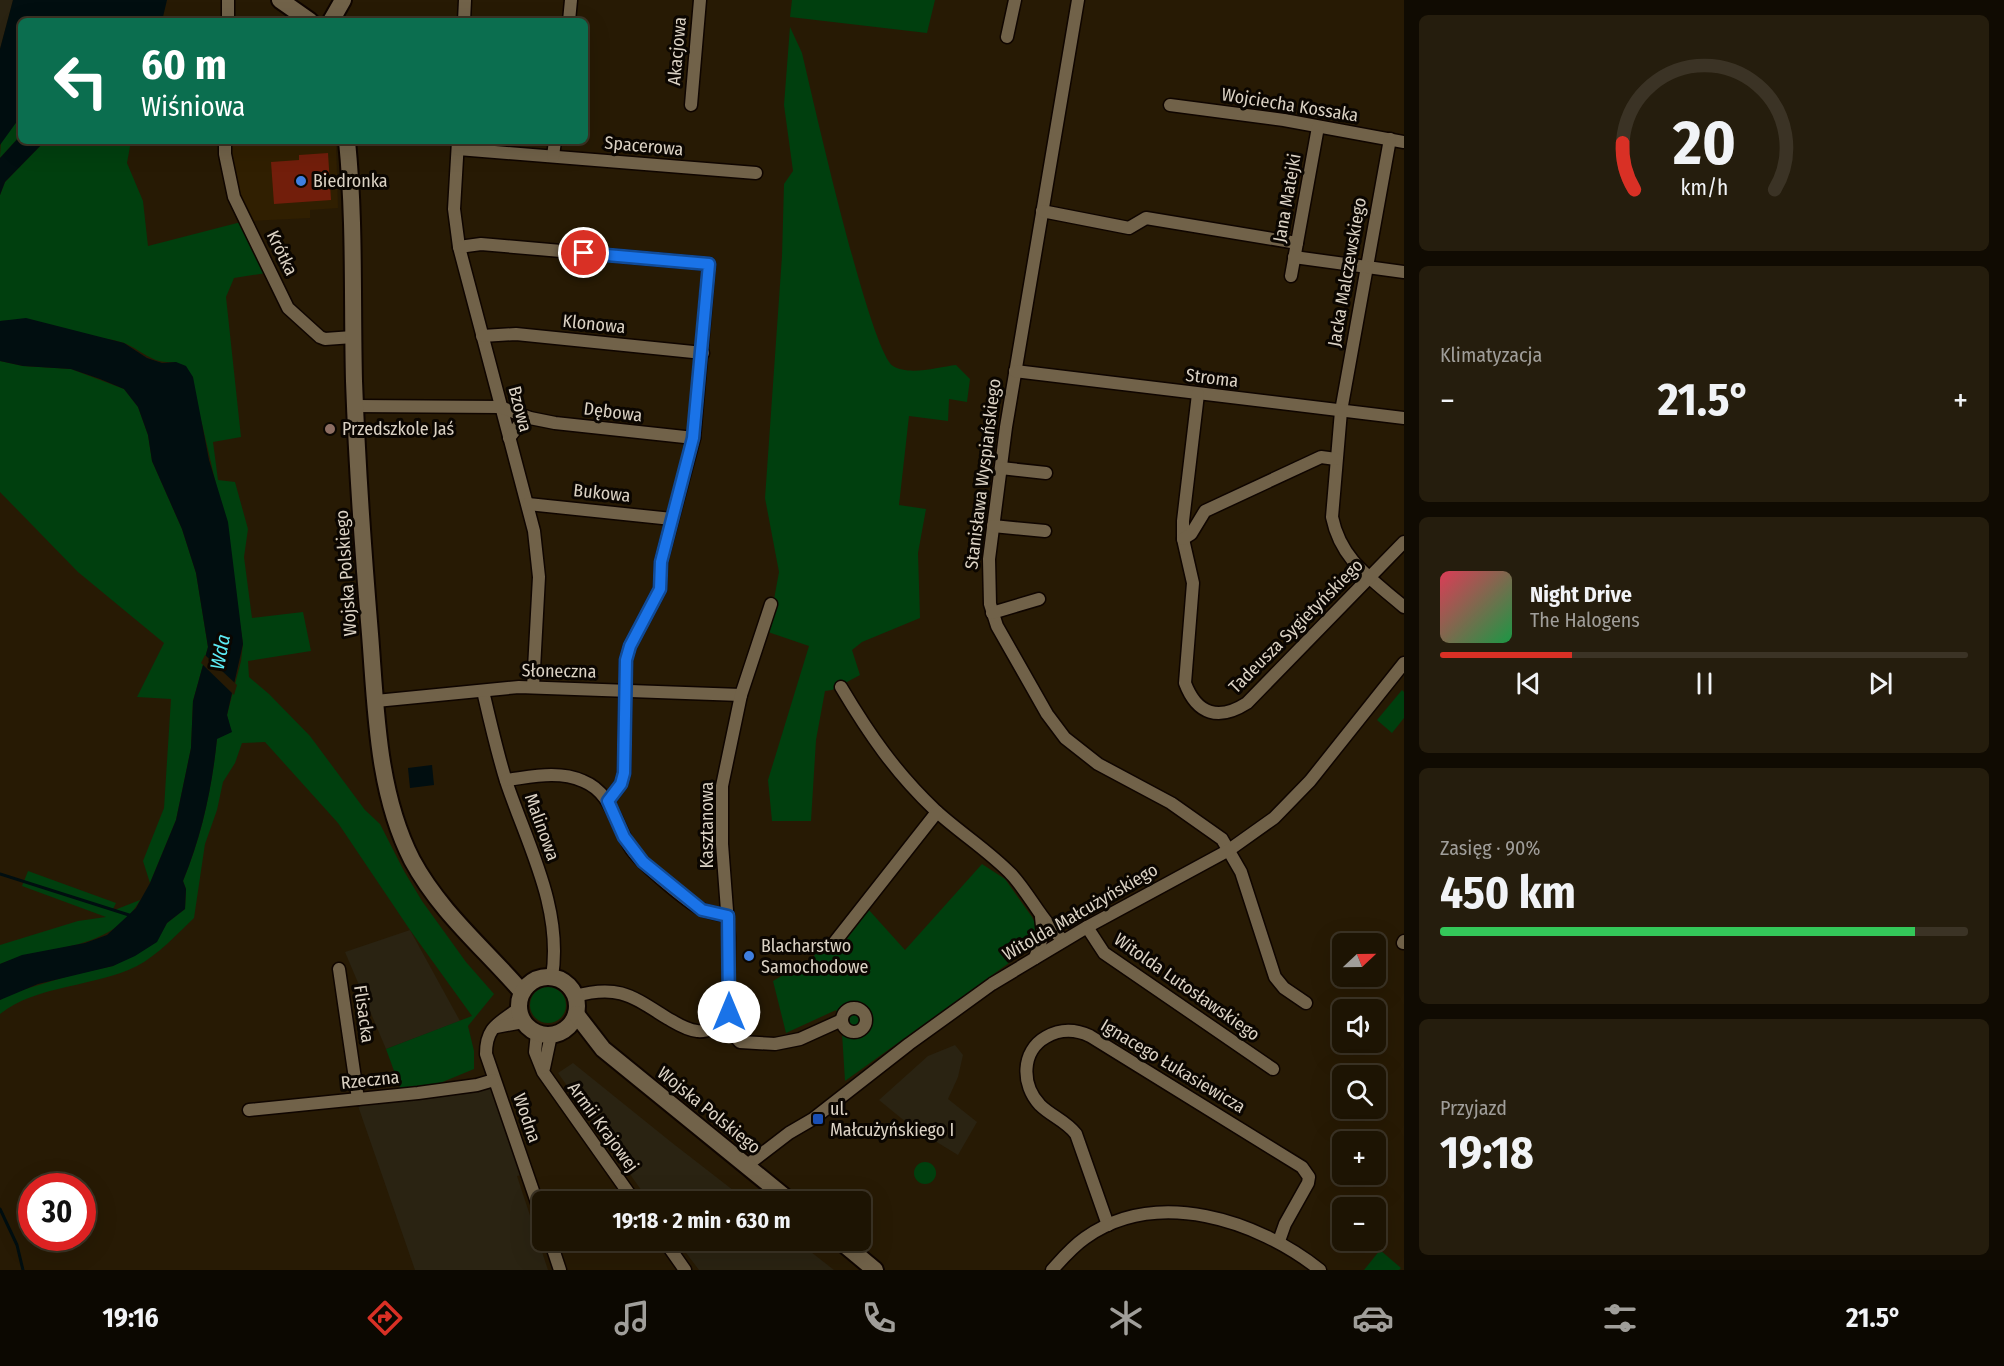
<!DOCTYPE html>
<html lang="pl">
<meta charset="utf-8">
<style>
:root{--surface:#1d1403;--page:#251d0d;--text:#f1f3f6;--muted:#a09e9a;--line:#3b3325;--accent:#d93025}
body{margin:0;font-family:"Fira Sans Condensed",sans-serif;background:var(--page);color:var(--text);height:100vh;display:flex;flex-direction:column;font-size:22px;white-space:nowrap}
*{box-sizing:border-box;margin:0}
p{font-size:20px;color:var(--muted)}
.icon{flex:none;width:33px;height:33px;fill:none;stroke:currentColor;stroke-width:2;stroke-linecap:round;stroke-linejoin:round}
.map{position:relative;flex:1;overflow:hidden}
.drawer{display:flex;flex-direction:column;gap:15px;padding:15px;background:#100b02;width:600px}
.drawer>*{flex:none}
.top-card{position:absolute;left:18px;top:18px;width:570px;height:126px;border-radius:9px;box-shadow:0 6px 24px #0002,0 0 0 2px var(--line);background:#0b6e4f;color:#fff;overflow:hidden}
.needle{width:39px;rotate:68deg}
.tools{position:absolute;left:1332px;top:933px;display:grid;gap:12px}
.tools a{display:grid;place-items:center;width:54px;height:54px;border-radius:9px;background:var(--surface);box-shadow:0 6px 24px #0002,0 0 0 2px var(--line);font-size:30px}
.speed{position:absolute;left:18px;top:1173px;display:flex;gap:12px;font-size:30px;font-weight:700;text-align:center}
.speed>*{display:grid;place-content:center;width:78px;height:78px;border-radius:50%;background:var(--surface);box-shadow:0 6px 24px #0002,0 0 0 2px var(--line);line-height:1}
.speed .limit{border:9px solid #d22;background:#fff;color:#111}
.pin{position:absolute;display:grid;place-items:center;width:51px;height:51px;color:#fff;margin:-26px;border:3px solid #fff;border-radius:50%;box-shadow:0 2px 6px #0007}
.me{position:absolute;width:66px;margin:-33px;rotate:0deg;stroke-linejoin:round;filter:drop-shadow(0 0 4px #0008)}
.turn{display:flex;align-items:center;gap:21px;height:126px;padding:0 24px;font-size:27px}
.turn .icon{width:78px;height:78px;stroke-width:2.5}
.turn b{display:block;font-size:42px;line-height:51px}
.big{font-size:45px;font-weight:700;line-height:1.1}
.drawer .tile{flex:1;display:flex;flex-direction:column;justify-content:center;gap:9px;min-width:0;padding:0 21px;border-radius:9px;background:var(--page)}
.drawer .dial{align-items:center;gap:0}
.dial svg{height:156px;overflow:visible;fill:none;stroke:var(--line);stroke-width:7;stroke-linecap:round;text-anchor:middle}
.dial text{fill:var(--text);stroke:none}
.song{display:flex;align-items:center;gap:18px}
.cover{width:72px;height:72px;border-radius:9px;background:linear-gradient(135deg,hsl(350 70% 55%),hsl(140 70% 35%))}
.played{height:6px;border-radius:3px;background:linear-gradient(90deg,var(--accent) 25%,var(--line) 25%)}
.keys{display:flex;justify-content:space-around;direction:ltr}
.heat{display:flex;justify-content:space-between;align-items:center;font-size:33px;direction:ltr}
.charge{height:9px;border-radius:4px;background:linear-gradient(90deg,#34c759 90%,var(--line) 0)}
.trip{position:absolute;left:532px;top:1191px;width:339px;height:60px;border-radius:9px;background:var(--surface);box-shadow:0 6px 24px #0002,0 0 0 2px var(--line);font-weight:700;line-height:60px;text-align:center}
.dock{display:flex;height:96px;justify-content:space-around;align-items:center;background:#0c0801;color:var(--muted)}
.dock .icon{width:42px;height:42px}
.dock .on{color:var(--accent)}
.dock b{font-size:27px;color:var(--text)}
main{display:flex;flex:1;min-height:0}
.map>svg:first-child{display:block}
.built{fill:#301f01}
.industrial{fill:#2a2312}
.green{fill:#003f0e}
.water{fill:#010e10}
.pier{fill:#271a04}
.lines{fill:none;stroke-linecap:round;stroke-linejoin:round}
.stream{stroke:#010e10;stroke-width:3}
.building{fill:#721e0b}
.street-casing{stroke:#0f0500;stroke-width:15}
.secondary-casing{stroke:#0f0500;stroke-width:20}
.street{stroke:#716249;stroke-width:12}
.secondary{stroke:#716249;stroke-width:16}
.route-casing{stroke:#114b97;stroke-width:15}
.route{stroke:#1a73e8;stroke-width:10}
.shop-dot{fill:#3f7fe0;stroke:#0b0601;stroke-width:2}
.education-dot{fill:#8d6e63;stroke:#0b0601;stroke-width:2}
.transit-dot{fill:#1a4fb4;stroke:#0b0601;stroke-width:2}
.labels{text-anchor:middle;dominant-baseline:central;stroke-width:6;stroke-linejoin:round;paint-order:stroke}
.street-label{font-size:18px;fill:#dbd2c4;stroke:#0b0601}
.poi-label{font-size:18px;fill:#dbd2c4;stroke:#0b0601;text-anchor:start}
.water-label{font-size:20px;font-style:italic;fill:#5cebf4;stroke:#0b0601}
</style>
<main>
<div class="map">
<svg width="1404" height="1270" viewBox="0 0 1404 1270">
<rect width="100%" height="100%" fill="#271a04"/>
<polygon class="built" points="230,141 336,141 338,208 310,210 310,218 250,221 236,187 230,160"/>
<g class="industrial">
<polygon points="0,0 13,0 0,49"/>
<polygon points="410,930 460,1021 386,1049 345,952"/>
<polygon points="955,1045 963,1055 958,1077 948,1099 977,1122 958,1155 912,1127 879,1100 928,1056"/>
<polygon points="573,1063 671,1142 747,1201 649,1201 558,1073"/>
<polygon points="493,1087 522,1175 517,1176 548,1270 415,1270 357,1103"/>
<polygon points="677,1241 797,1241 834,1270 699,1270"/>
</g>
<g class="green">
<polygon points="792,0 935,0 927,33 790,17"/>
<path d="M 790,27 L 802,53 C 812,95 870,352 893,366 C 909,376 939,367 956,365 L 970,379 L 967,402 L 949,399 L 948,421 L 909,416 L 899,505 L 926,509 L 918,553 L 920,618 L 862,642 L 852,650 L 860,675 L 832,690 L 825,691 L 816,740 L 811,821 L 772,821 L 768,780 L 809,646 L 768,632 L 779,572 L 765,498 L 782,256 L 784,184 L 793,171 L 784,105 Z"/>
<polygon points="18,120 21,121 21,135 0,158 1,141"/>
<path d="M 45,141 L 131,141 L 127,163 L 143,201 L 148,246 L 241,222 L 266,273 L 234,278 L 226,297 L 241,437 L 213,442 L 218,480 L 235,482 L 248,529 L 244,557 L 252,618 L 303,612 L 311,651 L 248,661 L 249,677 L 269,694 L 310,736 L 365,810 L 380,824 L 404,871 L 422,901 L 466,962 L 494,994 L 468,1026 L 474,1051 L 474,1069 L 404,1098 L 386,1049 L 472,1016 L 410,930 L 338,823 L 265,742 L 242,743 L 235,763 L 223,782 L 217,810 L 205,844 L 194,918 C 177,934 158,955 137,966 C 95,987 36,985 0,1014 L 0,1000 L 9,994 L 75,974 L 113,966 L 156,942 L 167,923 L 185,909 L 186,889 L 183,881 C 202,835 212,788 217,738 L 231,732 L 227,715 L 241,661 L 243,644 L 240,624 L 218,493 L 203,428 L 198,410 L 176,362 C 151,364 145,352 124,343 C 113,339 99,338 88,335 C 56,328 33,319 0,321 L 0,195 L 5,182 Z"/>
<polygon points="0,361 23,366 71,369 124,389 138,407 148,435 152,461 182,529 196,573 208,647 193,701 191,748 176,820 150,883 143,861 164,808 171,699 137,697 164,643 78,572 0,492"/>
<polygon points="1402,690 1404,692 1404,718 1392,733 1377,720"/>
<polygon points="982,864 1005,879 1032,917 1037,927 1032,944 1027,950 845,1081 842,1033 836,1010 786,1033 773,981 812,958 825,942 835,949 868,909 905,950"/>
<path d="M 28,871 L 116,903 L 112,911 L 140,900 C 110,953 50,944 0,964 L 0,945 L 78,921 L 106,917 L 22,886 Z"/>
<circle cx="548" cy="1005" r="18"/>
<circle cx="925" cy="1173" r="11"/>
<polygon points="1380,1250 1401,1268 1399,1270 1364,1270"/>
</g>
<g class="water">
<polygon points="13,0 167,0 162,21 21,21 21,121 18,120 0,145 0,49"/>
<polygon points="21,135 21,141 45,141 5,182 0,195 0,158"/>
<path d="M 26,318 L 124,343 L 147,358 L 162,363 L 176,362 L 186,366 L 193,377 L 209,460 L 228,522 L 243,644 L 227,715 L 232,732 L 217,739 C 212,788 202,835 183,881 L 186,889 L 185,909 L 167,923 L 157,942 L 135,956 L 113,966 L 38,984 L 0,1000 L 0,964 L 22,955 L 85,943 L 107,935 L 136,908 L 150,883 L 176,820 L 191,748 L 193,701 L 208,647 L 196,573 L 182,529 L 152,461 L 148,435 L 138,407 L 124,389 L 100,379 L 71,369 L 23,366 L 0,361 L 0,321 Z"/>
<polygon points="432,765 434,785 410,788 408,768"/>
</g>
<polygon class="pier" points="205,655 237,685 234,695 201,663"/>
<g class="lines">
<g class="stream">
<polyline points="0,874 129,915"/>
<polyline points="0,1209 17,1245 23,1270"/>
</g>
</g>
<polygon class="building" points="328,153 331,200 274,204 271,162 299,160 299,155"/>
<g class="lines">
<defs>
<g id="street">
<polyline points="1078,0 1006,427 989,559 990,604 997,626 1047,714 1065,738 1098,764 1171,803 1222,839 1241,872 1275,977 1284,988 1306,1003"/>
<polyline points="228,21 228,0"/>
<polyline points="464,21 465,0"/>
<polyline points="569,21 571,0"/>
<polyline points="1007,37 1015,0"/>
<polyline points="691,105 700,0"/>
<polyline points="1170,105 1284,120 1404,142"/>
<path d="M 1390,139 L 1341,411 L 1332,517 C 1341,561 1372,579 1404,607"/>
<polyline points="225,141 225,154 234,197 288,308 320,337 325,339 353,337"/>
<polyline points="458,141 454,209 459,247 534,531 539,577 533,687"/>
<polyline points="458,149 756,173"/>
<polyline points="553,156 555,141"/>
<polyline points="1042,211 1129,228 1146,218 1297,243"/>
<polyline points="459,247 481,244 709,264 694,438 661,562 660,589 630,646 626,660 624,773 621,784 608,801"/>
<polyline points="1294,257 1404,272"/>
<polyline points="1291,276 1318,127"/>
<polyline points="482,336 516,334 703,353"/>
<polyline points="1015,371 1404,418"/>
<path d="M 1198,394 L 1183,521 L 1183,539 L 1193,583 L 1185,683 C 1197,715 1219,721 1247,703 L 1404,542"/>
<polyline points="355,406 500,407 530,418 555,423 694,438"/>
<polyline points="509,438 519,425 530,418"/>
<polyline points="1001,468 1046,473"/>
<polyline points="528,504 672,519"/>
<polyline points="993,526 1045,531"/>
<polyline points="1183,539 1191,534 1205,511 1321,457 1336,459"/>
<polyline points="992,613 1039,599"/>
<path d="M 841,687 C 869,734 895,772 935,810 C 960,833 989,851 1012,875 C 1031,896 1042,922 1063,940"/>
<path d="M 483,691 C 490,721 497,752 506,781 C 527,844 563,908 552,977"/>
<polyline points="376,701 519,687 741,695"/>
<path d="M 506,780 C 531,777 558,770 583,781 C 613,793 615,825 632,850 C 642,864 686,901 701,909 C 709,913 720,914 728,916"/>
<polyline points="1087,927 1104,953 1273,1069"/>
<polyline points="834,943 937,812"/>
<polyline points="1403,943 1404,941"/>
<polyline points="1035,958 1043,935 1041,917"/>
<polyline points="339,969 358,1099"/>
<path d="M 575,996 C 618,984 632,996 667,1018 C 676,1023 686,1030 697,1031 C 705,1033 716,1027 724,1025 L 728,1012 L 729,937 L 722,844 L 722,786 L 741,695 L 771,604"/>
<circle cx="854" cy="1020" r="12"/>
<path d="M 518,1009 C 498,1024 486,1027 486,1054 L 543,1220"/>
<polyline points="724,1025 740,1042 775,1044 800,1039 842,1020"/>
<polyline points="496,1027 523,1022"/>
<polyline points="537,1033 535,1052 543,1072 635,1202"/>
<polyline points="544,1068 551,1035"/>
<polyline points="249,1110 418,1093 477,1085 494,1080"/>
<polyline points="746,1166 789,1133 813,1119 909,1044 992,984 1087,927 1229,850 1274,818 1310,781 1404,663"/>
<path d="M 1108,1225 L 1076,1134 C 1066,1121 1051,1116 1040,1105 C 1021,1085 1021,1051 1046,1037 C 1060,1029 1075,1029 1090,1036 L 1302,1167 L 1309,1177 L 1308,1183 L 1285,1224 L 1279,1241"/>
<polyline points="550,1240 560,1270"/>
<polyline points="664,1240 685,1270"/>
<path d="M 1052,1270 C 1062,1259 1072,1247 1085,1238 C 1157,1187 1257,1220 1320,1270"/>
</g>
<g id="secondary">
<polyline points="280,0 310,21"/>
<polyline points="331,21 343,0"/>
<path d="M 347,141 C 355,220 352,301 354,381 C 357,466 363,550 370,634 C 376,709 377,792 412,860 C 440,912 484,948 522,992"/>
<circle cx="548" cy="1006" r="29"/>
<polyline points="576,1014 603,1049 791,1202"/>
<polyline points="839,1240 875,1270"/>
</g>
</defs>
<use href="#street" class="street-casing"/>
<use href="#secondary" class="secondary-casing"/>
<use href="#street" class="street"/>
<use href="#secondary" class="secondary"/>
</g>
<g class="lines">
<defs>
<polyline id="route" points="584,253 709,264 693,438 661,562 660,589 630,646 626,660 624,773 621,784 608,801 624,837 643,862 702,910 728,916 729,1012"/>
</defs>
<use href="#route" class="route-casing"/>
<use href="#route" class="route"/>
</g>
<g class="shop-dot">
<circle cx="301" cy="181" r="6"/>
<circle cx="749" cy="956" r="6"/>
</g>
<circle class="education-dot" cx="330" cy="429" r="6"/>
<rect class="transit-dot" x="812" y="1113" width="12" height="12" rx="3"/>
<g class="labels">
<g class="street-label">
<text transform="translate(677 51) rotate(-85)">Akacjowa</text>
<text transform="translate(1290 105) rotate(9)">Wojciecha Kossaka</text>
<text transform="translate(644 146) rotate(5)">Spacerowa</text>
<text transform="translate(1287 198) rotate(-80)">Jana Matejki</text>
<text transform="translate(282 253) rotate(64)">Krótka</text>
<text transform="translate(1347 272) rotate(-80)">Jacka Malczewskiego</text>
<text transform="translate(594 324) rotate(6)">Klonowa</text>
<text transform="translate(1212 378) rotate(7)">Stroma</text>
<text transform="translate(520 409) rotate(75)">Bzowa</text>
<text transform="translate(613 412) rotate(7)">Dębowa</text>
<text transform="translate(983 474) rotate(-83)">Stanisława Wyspiańskiego</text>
<text transform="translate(602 493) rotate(6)">Bukowa</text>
<text transform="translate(346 573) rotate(-94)">Wojska Polskiego</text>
<text transform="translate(1296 626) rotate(-45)">Tadeusza Sygietyńskiego</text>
<text transform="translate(559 671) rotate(1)">Słoneczna</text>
<text transform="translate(707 825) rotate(-90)">Kasztanowa</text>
<text transform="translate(542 827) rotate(70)">Malinowa</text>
<text transform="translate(1080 912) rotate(-30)">Witolda Małcużyńskiego</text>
<text transform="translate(1187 987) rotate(35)">Witolda Lutosławskiego</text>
<text transform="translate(364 1014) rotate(82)">Flisacka</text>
<text transform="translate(1173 1066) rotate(31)">Ignacego Łukasiewicza</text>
<text transform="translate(370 1080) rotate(-6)">Rzeczna</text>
<text transform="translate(709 1110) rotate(39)">Wojska Polskiego</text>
<text transform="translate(527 1118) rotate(71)">Wodna</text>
<text transform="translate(603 1127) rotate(54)">Armii Krajowej</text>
</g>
<g class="poi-label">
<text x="313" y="181">Biedronka</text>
<text x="342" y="429">Przedszkole Jaś</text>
<text x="761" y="946">Blacharstwo<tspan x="761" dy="21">Samochodowe</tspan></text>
<text x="830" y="1109">ul.<tspan x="830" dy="21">Małcużyńskiego I</tspan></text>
</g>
<g class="water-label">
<text transform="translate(220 652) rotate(-79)">Wda</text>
</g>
</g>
</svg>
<div class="tools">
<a><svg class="needle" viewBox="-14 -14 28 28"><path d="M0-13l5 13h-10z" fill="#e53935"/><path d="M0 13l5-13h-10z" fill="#a09e9a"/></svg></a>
<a><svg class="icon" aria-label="sound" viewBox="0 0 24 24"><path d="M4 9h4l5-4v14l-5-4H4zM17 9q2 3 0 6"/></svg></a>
<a><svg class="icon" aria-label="search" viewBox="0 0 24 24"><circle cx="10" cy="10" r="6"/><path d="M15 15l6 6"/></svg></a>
<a>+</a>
<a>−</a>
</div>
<div class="speed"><div class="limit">30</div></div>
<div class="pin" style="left:584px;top:253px;background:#d93025"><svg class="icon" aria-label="arrive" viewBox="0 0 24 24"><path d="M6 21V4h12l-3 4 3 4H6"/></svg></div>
<svg class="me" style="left:729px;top:1012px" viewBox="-20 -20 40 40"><circle r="19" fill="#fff"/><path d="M0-13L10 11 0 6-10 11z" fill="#1a73e8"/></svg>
<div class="trip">19:18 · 2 min · 630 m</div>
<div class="top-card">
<div class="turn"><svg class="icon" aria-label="left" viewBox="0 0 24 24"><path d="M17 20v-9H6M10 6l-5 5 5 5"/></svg><div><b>60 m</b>Wiśniowa</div></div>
</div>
</div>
<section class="drawer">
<div class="tile dial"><svg viewBox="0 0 100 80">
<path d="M14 69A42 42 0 1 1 86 69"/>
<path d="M14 69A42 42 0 0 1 8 45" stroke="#d93025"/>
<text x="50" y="56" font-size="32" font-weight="700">20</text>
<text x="50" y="72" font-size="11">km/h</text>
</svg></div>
<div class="tile"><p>Klimatyzacja</p>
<div class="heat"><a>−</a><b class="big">21.5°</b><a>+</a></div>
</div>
<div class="tile">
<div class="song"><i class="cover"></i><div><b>Night Drive</b><p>The Halogens</p></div></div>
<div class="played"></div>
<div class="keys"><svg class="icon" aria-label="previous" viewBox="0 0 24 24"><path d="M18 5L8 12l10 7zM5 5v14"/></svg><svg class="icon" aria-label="pause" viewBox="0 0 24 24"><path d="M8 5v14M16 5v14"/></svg><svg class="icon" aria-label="next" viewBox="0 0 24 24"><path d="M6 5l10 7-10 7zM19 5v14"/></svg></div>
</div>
<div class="tile"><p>Zasięg · 90%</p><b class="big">450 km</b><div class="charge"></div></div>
<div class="tile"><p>Przyjazd</p><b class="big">19:18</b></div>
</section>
</main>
<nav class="dock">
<b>19:16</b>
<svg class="icon on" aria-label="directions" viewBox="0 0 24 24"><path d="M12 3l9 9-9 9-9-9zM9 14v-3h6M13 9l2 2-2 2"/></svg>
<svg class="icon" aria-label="music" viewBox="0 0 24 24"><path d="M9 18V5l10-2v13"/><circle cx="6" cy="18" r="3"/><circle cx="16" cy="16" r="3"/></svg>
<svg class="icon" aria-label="phone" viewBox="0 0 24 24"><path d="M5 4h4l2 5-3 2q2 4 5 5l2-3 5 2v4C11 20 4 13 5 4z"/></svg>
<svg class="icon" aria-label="climate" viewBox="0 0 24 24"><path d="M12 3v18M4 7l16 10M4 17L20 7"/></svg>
<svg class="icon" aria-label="car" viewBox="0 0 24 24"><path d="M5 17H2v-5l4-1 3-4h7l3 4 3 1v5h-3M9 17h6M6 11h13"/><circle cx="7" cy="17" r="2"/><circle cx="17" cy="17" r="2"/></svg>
<svg class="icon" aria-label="filters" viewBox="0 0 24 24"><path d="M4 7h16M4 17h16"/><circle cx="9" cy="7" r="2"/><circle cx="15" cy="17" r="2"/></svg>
<b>21.5°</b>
</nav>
